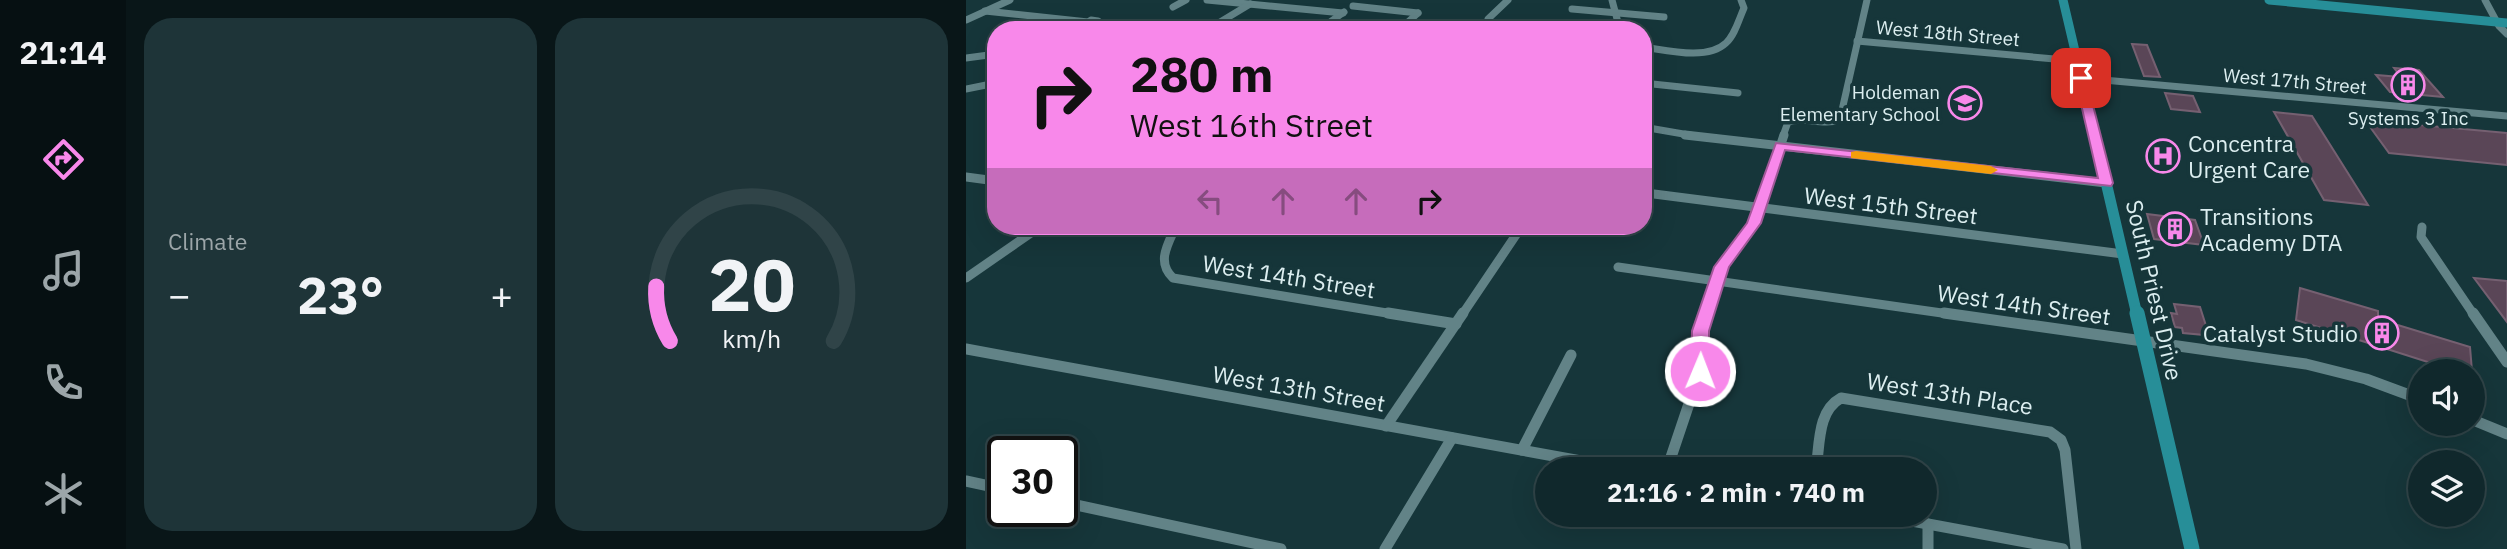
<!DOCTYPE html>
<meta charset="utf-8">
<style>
:root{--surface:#10282c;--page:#1e3438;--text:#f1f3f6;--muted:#9ca6a9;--line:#304448;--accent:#f888ea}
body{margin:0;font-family:"IBM Plex Sans",sans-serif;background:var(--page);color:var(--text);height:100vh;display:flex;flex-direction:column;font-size:26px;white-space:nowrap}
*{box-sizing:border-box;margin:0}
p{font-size:23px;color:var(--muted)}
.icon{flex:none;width:38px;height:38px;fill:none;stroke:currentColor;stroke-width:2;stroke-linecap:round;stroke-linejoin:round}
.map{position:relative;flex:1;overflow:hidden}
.panel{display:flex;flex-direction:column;gap:18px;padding:18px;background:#091618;width:840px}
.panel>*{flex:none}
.top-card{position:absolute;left:21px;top:21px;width:665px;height:214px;border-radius:28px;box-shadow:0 7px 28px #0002,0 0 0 2px var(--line);background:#f888ea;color:#111;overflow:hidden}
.tools{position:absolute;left:1442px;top:359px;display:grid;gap:14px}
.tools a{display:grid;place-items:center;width:77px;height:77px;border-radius:50%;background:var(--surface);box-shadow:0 7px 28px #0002,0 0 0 2px var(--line);font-size:35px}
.speed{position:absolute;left:21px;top:436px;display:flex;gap:14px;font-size:35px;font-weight:700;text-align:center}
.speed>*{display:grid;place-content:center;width:91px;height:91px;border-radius:50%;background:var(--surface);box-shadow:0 7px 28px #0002,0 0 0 2px var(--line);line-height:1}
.speed .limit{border:4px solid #111;border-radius:10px;background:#fff;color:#111}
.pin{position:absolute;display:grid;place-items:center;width:60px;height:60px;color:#fff;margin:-30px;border-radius:14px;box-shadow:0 4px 10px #0006}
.me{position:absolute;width:77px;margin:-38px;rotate:1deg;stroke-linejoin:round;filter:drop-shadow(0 0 5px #0008)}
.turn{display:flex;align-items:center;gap:24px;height:147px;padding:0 28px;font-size:32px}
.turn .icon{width:91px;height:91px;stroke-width:2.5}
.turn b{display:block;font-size:49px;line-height:60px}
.lanes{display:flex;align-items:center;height:66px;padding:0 28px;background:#0003;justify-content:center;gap:35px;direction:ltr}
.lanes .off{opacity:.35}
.big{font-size:52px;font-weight:700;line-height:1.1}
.panel .widget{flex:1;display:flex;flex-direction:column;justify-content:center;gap:10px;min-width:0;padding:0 24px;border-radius:28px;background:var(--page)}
.panel .dial{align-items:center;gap:0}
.dial svg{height:182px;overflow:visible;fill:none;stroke:var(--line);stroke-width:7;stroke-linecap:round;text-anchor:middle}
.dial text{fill:var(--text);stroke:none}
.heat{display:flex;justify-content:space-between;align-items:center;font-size:38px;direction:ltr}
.panel .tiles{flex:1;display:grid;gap:18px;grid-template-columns:repeat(2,1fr)}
.trip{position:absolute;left:569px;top:457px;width:402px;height:70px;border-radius:35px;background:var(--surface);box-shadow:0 7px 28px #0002,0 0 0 2px var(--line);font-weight:700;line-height:70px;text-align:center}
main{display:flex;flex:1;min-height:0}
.menu{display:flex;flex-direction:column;width:126px;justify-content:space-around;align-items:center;background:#061012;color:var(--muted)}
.menu .icon{width:49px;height:49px}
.menu .on{color:var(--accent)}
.menu b{font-size:32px;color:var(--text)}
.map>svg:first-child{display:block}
.building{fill:#5a4657;stroke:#756071;stroke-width:2}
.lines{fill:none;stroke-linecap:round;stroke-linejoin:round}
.minor-far2{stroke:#628387;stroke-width:7}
.minor-far1{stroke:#628387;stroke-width:9}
.minor{stroke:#628387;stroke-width:11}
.major-far2{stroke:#278e98;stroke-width:9}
.major-far1{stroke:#278e98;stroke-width:11}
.major{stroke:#278e98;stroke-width:15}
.route{fill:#f888ea;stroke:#a15898;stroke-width:2}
.slow{fill:#f59e0b}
.labels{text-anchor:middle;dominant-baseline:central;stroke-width:7;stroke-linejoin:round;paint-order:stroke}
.far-street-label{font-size:19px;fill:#dceef0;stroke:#16363a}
.far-poi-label{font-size:19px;fill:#dceef0;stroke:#16363a;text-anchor:end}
.poi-label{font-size:23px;fill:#dceef0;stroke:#16363a;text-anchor:start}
.street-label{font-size:23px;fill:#dceef0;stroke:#16363a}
</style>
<main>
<nav class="menu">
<b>21:14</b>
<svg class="icon on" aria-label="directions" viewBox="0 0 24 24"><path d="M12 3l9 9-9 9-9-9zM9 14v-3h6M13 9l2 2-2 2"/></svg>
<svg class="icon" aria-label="music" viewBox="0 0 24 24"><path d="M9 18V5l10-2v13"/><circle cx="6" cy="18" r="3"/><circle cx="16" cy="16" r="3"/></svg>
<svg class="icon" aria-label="phone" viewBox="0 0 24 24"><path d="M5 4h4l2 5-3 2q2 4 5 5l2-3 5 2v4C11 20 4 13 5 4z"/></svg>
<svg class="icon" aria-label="climate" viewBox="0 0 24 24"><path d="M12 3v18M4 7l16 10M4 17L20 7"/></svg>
</nav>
<section class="panel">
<div class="tiles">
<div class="widget"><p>Climate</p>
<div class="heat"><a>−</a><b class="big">23°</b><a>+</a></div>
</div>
<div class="widget dial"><svg viewBox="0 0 100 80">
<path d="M14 69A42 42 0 1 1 86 69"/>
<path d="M14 69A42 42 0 0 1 8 45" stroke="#f888ea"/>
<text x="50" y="56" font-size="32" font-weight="700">20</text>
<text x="50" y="72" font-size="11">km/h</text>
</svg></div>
</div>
</section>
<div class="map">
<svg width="1541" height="549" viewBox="0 0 1541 549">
<rect width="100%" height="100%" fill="#16363a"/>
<g class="building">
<polygon points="1166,44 1181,45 1194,77 1178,76"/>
<polygon points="1428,68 1453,70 1477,97 1424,92 1410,75 1435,77"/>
<polygon points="1199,93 1227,96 1234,112 1205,109"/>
<polygon points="1308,112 1346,116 1402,205 1358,200"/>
<polygon points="1399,120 1541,133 1541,165 1423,153"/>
<polygon points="1181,214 1229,220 1238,245 1188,239"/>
<polygon points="1508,278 1541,281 1541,322"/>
<polygon points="1334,288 1412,311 1412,319 1504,347 1506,371 1490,371 1330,320"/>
<polygon points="1208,304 1234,307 1242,332 1238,332 1239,335 1217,333 1216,328 1209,327 1205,313 1211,314"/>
</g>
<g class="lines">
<g class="minor-far2">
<polyline points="241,0 377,13"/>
<polyline points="646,0 654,30"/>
<polyline points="1519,0 1533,26 1541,34"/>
<polyline points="387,6 452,13"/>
<polyline points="207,7 220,0"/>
<polyline points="606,9 698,17"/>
<polyline points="19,11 122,22"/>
<polyline points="0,20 44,0"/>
<polygon points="125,20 132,21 121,23"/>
<polyline points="241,30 284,4"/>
<polyline points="353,30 378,12"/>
<polyline points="433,30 452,13"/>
<polyline points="516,30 521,28 522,19 542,0"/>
<polyline points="891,41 1111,61"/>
<path d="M 677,47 C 700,50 741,61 760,43 C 769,35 773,19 778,8 L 775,0"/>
<polyline points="0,58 30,54"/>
<polyline points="1115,78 1541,116"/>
<polyline points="677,83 772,93"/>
<polyline points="0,89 30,83"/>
<polyline points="677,127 729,136"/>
<path d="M 817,136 L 822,122 C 840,116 857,127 874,119 L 901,0"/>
</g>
<g class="minor-far1">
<polyline points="719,135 1140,183"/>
<polyline points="0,177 30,181"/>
<polyline points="688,194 1157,254"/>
<path d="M 210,226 C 202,244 190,262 207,278 L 433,315"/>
<polyline points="1456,227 1455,237 1508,315"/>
<polyline points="435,229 442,226"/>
<polyline points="652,267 990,315"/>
<polyline points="0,278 75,226"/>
<polyline points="496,315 556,226"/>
<polyline points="739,315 758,262 790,219 818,135"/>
</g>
<g class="minor">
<polyline points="422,313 490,324"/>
<polyline points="978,313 1340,364 1400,379 1454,399"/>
<polyline points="1507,313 1541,362"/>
<polyline points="0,349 659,469"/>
<polyline points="1507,420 1541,434"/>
<polyline points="420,426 497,313"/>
<polyline points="556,450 605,355"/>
<polyline points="701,469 734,371 740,313"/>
<path d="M 850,469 C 854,445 851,411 875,398 L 1084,432 L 1095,440 L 1099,450 L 1110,549"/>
<polyline points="0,481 37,489"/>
<polyline points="96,502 315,549"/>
<polyline points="908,514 1097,549"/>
<polyline points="962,524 962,549"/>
<polyline points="419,549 486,438"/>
</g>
<g class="major-far2">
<polyline points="1097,0 1129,136"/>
<polyline points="1303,0 1541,23"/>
</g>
<polyline class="major-far1" points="1129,135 1171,315"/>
<polyline class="major" points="1171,313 1226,549"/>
</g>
<polygon class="route" points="1115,74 1120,78 1147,183 1145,186 819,150 795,223 763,267 743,331 743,371 740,376 727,376 725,371 726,331 748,267 781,223 810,143 1132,178 1109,78"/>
<polygon class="slow" points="890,151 1025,166 1032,170 1025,174 885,158 885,152"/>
<defs>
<symbol id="building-ring" viewBox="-11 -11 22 22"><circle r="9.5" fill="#16363a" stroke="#f888ea" stroke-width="1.5"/><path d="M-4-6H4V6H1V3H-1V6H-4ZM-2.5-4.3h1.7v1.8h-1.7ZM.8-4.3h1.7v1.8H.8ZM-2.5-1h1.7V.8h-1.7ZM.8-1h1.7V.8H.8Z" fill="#f888ea"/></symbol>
<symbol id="school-ring" viewBox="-11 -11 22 22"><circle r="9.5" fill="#16363a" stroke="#f888ea" stroke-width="1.5"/><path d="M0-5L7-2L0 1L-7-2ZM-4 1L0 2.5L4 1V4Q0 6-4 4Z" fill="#f888ea"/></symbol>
<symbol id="hospital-ring" viewBox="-11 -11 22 22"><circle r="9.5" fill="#16363a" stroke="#f888ea" stroke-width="1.5"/><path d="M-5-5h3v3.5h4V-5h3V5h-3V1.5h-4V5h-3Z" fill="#f888ea"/></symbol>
</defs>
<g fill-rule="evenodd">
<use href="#building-ring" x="1423" y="66" width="38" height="38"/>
<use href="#school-ring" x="980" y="84" width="38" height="38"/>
<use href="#hospital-ring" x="1178" y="137" width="38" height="38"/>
<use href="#building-ring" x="1190" y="210" width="38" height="38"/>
<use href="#building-ring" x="1397" y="314" width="38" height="38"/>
</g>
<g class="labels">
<g class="far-street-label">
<text transform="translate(982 33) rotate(5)">West 18th Street</text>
<text transform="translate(1329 81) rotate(5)">West 17th Street</text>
</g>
<g class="far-poi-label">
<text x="974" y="92">Holdeman<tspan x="974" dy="22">Elementary School</tspan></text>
<text x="1442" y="118" text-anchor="middle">Systems 3 Inc</text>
</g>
<g class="poi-label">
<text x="1222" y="143">Concentra<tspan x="1222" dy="26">Urgent Care</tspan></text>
<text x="1234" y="216">Transitions<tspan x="1234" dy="26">Academy DTA</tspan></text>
<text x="1392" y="333" text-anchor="end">Catalyst Studio</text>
</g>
<g class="street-label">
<text transform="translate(925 205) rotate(7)">West 15th Street</text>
<text transform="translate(323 276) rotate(9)">West 14th Street</text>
<text transform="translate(1189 290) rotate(77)">South Priest Drive</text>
<text transform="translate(1058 304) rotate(8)">West 14th Street</text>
<text transform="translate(333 388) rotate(10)">West 13th Street</text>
<text transform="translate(984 393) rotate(9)">West 13th Place</text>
</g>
</g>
</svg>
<div class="tools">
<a><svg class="icon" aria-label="sound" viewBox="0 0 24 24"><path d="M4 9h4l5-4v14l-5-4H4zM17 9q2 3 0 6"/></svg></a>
<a><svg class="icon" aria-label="layers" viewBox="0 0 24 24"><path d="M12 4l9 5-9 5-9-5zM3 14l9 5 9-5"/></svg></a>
</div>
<div class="speed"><div class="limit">30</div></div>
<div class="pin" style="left:1115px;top:78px;background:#d93025"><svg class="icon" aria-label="arrive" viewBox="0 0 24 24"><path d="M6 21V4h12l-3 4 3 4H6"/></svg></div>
<svg class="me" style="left:734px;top:371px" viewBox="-20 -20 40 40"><circle r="17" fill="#f888ea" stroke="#fff" stroke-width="3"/><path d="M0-11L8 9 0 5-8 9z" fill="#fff"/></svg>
<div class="trip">21:16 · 2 min · 740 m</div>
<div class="top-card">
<div class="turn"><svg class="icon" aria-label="right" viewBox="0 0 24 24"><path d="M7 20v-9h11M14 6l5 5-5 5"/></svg><div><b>280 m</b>West 16th Street</div></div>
<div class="lanes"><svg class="icon off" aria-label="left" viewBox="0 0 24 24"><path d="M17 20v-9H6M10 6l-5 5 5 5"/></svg><svg class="icon off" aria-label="ahead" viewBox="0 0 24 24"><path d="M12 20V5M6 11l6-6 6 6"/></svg><svg class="icon off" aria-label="ahead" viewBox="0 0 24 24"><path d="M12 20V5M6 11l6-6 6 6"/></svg><svg class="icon" aria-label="right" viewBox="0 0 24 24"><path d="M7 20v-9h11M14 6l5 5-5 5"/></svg></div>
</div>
</div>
</main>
